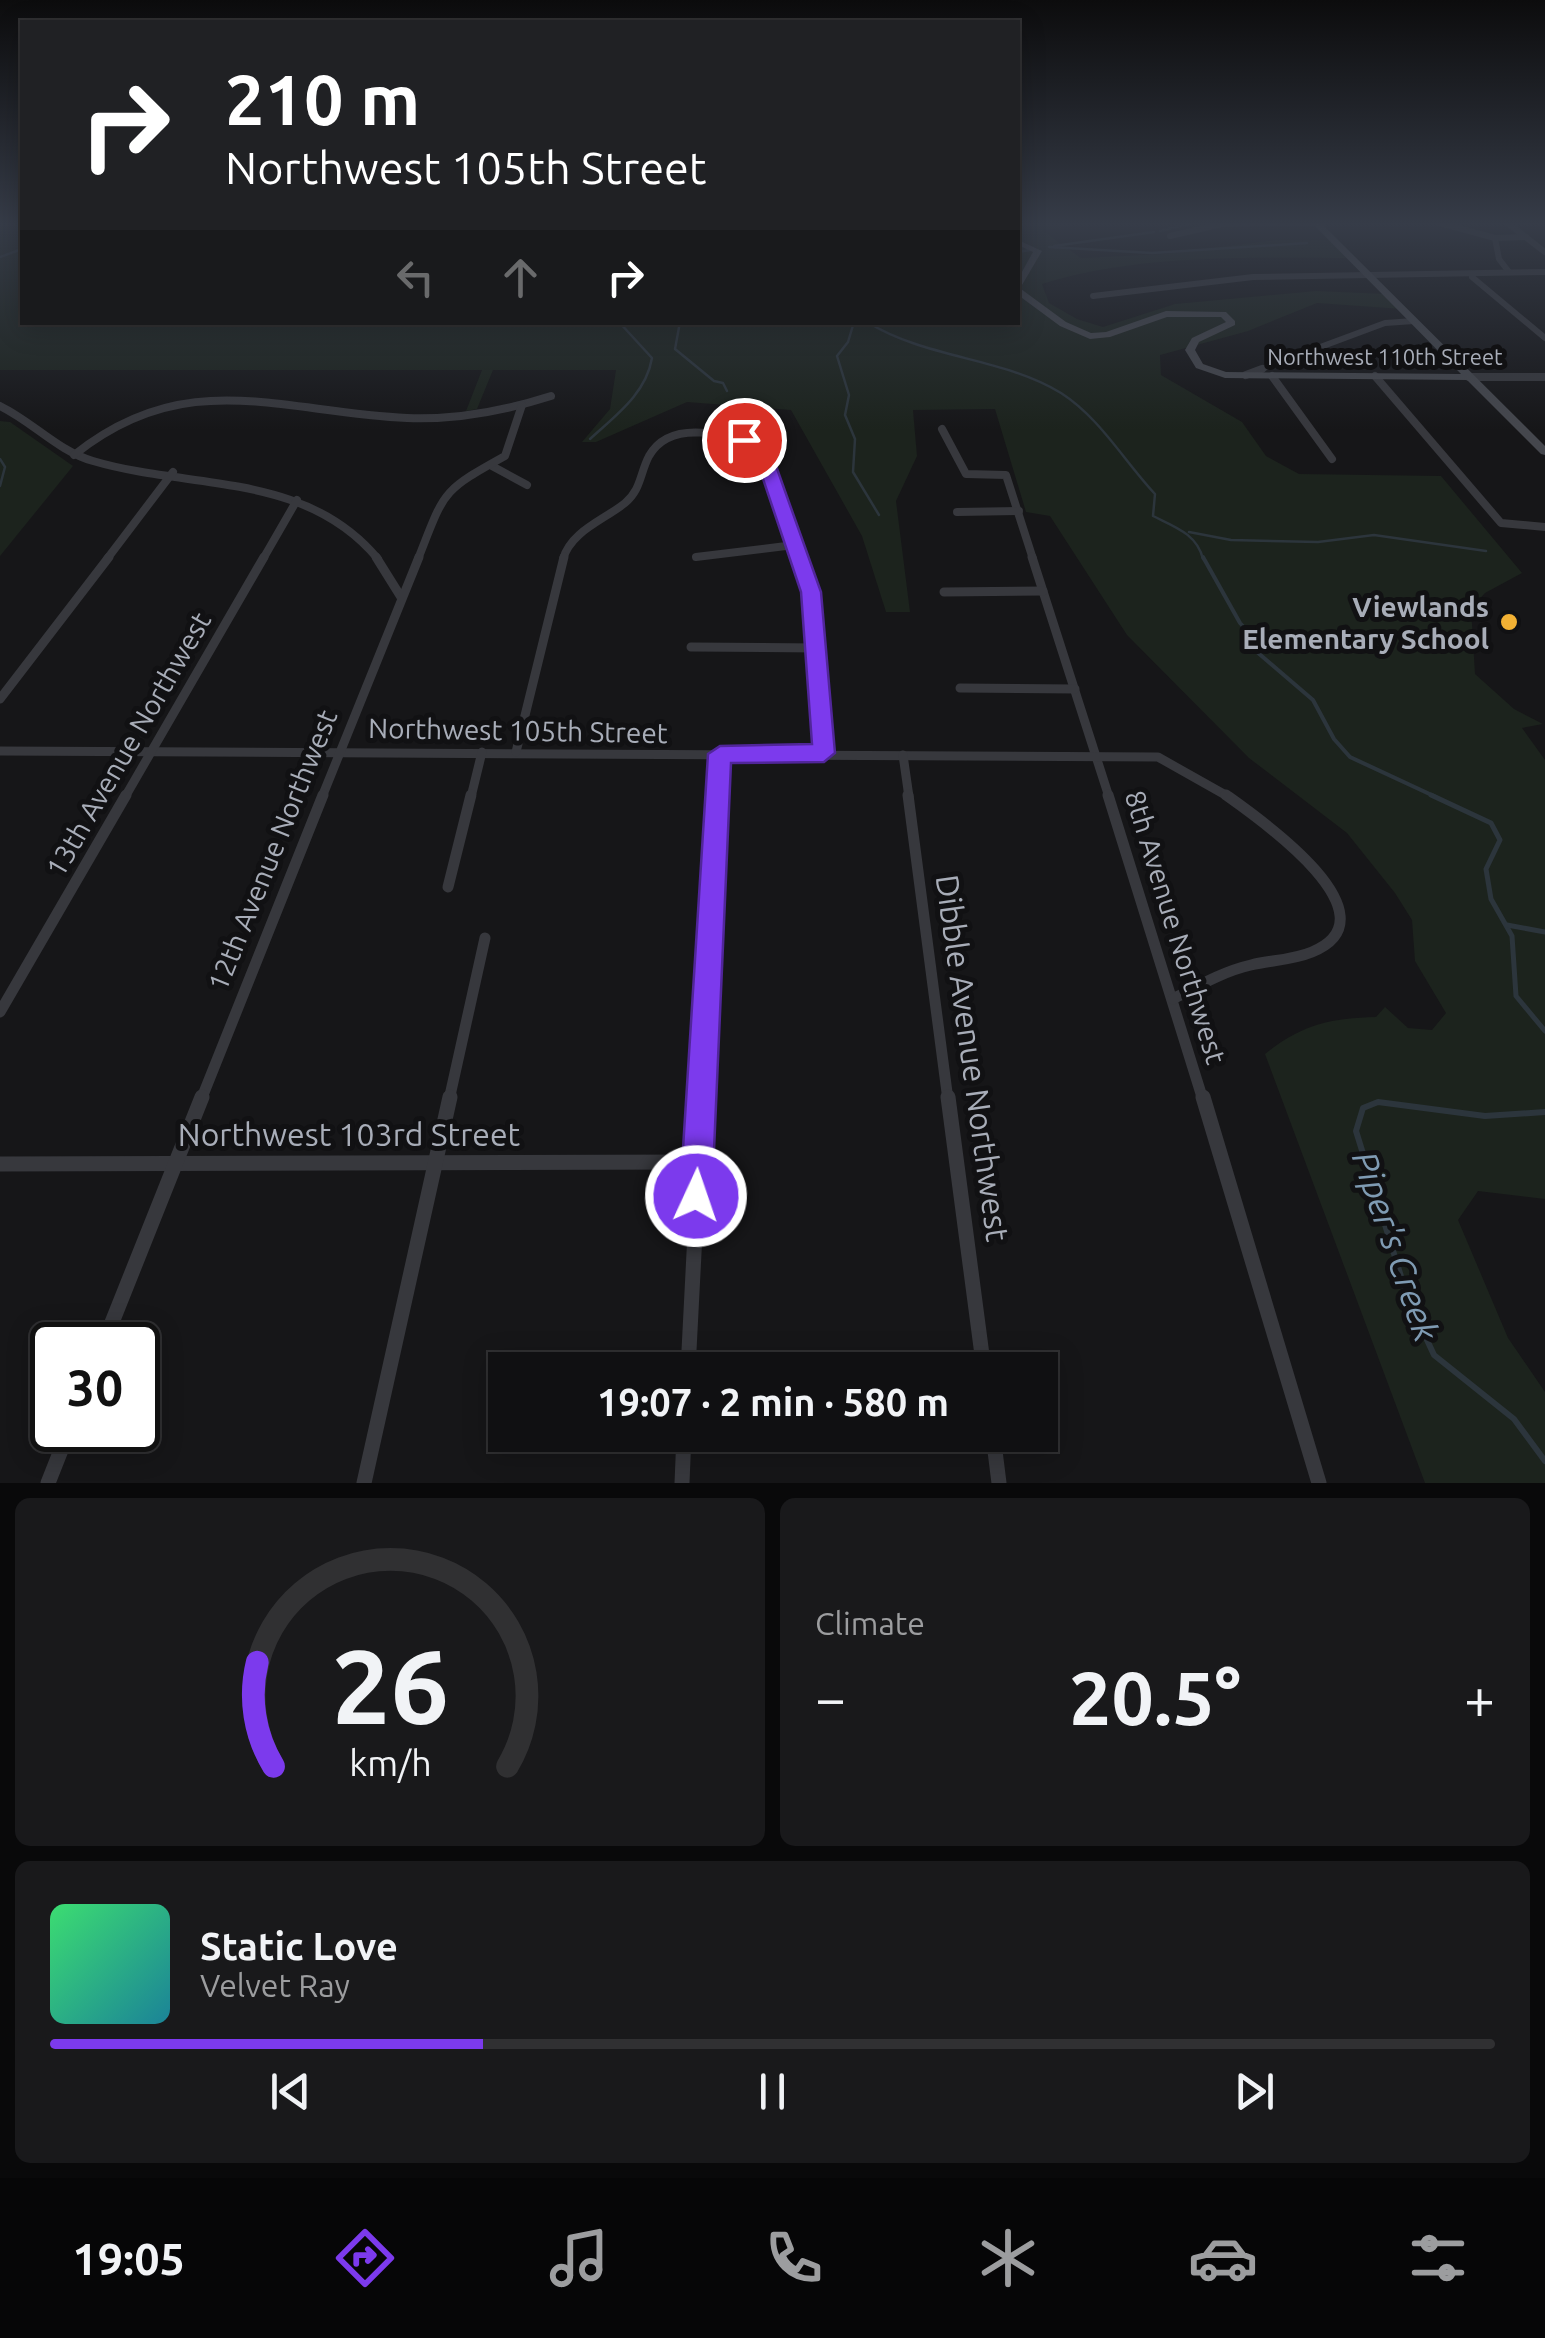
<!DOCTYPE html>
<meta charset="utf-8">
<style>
:root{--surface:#101012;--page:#19191b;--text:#f1f3f6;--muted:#9c9d9f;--line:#303032;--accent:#7c3aed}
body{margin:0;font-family:Ubuntu,sans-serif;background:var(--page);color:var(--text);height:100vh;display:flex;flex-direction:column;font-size:38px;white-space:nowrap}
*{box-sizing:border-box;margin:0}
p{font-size:32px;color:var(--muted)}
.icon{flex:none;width:55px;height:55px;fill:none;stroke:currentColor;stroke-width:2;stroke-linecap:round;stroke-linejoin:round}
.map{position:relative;height:1483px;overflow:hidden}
.side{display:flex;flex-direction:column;gap:15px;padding:15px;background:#09090a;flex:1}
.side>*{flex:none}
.guide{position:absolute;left:20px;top:20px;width:1000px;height:305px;border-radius:0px;box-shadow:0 5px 25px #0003,0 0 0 2px var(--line);background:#202124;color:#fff;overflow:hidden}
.speed{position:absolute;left:30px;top:1322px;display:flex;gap:20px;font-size:50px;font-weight:700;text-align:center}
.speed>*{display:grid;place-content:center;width:130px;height:130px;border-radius:50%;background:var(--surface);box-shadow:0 5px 25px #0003,0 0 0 2px var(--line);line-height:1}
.speed .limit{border:5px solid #111;border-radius:15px;background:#fff;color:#111}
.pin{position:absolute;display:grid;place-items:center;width:85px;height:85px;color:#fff;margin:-42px;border:5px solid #fff;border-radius:50%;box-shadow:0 2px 10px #0007}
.me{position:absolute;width:110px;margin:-55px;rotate:3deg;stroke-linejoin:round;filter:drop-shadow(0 0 8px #0008)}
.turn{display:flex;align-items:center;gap:35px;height:210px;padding:0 40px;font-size:45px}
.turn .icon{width:130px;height:130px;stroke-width:2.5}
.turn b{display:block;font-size:70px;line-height:85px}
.lanes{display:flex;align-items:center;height:95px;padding:0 40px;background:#0003;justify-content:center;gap:50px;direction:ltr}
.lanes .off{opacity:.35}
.big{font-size:75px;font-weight:700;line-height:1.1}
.side .widget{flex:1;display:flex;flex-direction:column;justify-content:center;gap:15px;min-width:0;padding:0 35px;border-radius:15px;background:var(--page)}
.side .dial{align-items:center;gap:0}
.dial svg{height:260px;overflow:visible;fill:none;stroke:var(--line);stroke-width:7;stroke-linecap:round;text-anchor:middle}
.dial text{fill:var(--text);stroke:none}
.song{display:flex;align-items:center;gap:30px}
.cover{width:120px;height:120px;border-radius:15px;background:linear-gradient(135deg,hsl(140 70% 55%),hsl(190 70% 35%))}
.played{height:10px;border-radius:5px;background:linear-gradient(90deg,var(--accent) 30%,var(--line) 30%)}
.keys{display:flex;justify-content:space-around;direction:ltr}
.heat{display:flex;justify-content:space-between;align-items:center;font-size:55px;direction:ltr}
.side .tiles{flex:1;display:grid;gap:15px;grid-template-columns:1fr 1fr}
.widget:last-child{grid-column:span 2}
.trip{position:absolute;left:488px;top:1352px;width:570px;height:100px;border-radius:0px;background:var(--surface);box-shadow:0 5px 25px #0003,0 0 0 2px var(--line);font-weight:700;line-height:100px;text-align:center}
.menu{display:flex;height:160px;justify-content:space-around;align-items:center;background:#060607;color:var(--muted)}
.menu .icon{width:70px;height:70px}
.menu .on{color:var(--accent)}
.menu b{font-size:45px;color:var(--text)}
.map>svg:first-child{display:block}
.green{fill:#1c231d}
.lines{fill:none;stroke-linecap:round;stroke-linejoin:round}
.stream-far3{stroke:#2c353c;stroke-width:2.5}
.stream-far2{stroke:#2c353c;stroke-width:4}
.stream-far1{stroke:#2c353c;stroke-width:5}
.stream{stroke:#2c353c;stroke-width:6}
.street-far4{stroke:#37383d;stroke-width:6}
.street-far3{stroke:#37383d;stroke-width:8}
.street-far2{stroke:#37383d;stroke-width:9}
.street-far1{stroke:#37383d;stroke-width:11}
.street{stroke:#37383d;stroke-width:15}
.secondary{fill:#45474d;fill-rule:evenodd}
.route{fill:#7c3aed;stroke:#51269a;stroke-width:2.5}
.poi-dot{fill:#f2b134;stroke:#111113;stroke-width:4}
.labels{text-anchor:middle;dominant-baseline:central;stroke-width:10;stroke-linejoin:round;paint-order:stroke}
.far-street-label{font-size:22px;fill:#a8adb8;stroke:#111113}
.poi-label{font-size:28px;font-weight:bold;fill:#a8adb8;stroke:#111113;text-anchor:end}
.street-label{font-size:28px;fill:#a8adb8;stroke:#111113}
.near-street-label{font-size:32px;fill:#a8adb8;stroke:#111113}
.near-water-label{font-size:35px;font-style:italic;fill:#7f9bb3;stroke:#111113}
</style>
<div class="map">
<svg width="1545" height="1483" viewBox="0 0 1545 1483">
<rect width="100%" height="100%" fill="#161618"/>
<g class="green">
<path d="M 0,222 L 22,222 L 22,322 L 1018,322 L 1018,226 L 1091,222 L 1043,231 L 1081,258 L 1164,254 L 1277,240 L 1333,240 L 1351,258 C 1251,258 1138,254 1042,284 L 1049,303 L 1077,319 L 1103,327 L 1175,304 L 1316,291 L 1387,294 L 1402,309 L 1317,303 L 1248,331 L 1160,355 L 1161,375 L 1242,422 L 1266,456 L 1299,474 L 1441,476 L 1522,573 L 1485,593 L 1471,608 L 1475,674 L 1514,709 L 1543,724 L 1522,728 L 1545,760 L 1545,1199 L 1478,1191 L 1458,1220 L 1508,1338 L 1545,1392 L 1545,1483 L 1425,1483 L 1265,1054 C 1301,1025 1330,1018 1376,1017 L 1385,1007 L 1408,1028 L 1432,1030 L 1446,1013 L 1415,961 L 1412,920 L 1395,893 L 1347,833 L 1249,758 L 1127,635 L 1050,516 L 1026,512 L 995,409 L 913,410 L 917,456 L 896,501 L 910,612 L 886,612 L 862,536 L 791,410 L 687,402 L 596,442 L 582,442 L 610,409 L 616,370 L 493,370 L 477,409 L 466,411 L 482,370 L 0,370 Z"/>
<polygon points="0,421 10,422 73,466 0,556"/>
</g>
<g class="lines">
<g class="stream-far3">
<polyline points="1160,231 1196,222"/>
<polyline points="1054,246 1154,232"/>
<polyline points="1049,247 1152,253 1307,243"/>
<polyline points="1018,252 1030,250"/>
<polyline points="0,257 22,249"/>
<polyline points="680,322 675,349 714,381 723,383 727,391"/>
<polyline points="854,322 848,342 837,356 849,395 845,415 855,439 853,472 879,515"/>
<path d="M 867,322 C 927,359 1002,357 1061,393 C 1100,418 1124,461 1155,494 L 1153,516 C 1175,527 1197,534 1203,559"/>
<path d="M 590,439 C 615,416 646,394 652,358 L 619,322"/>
<polyline points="0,459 5,467 0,486"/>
<polyline points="1189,532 1231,540 1318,542 1374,535 1486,551"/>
</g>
<polyline class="stream-far2" points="1203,557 1240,623 1254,638 1257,652 1313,700 1334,739 1350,757 1436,797"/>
<g class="stream-far1">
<polyline points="1431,795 1491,823 1500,840 1486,869 1491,899 1512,936 1516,996 1545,1031"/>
<polyline points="1507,925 1545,932"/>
</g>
<polyline class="stream" points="1545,1112 1485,1116 1378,1102 1363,1108 1356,1131 1408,1299 1434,1355 1514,1419 1545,1461"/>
<g class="street-far4">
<polyline points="1436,222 1495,238 1526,237"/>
<polyline points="1506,222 1545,252"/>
<polyline points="1170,236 1222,224 1316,223"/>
<polyline points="1495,238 1499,259 1509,272"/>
<polyline points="1472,277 1545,338"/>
<polyline points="1093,296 1253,277 1545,272"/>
<polyline points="1256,371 1385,323 1414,321"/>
</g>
<g class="street-far3">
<polyline points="1246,375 1262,369"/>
<polyline points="1272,376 1332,459"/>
<polyline points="1375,376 1501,523 1545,527"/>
<polyline points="1469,377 1545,377"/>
<path d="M 0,406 C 33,422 58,451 93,461 C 191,490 305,471 378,559"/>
<polyline points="942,429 966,474 1006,475 1033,559"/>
<path d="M 74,455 C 186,365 279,412 407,418 C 456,420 504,411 551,396"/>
<polyline points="492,466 527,485"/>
<polyline points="957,512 1019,511"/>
<polyline points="696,557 794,545"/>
<polyline points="107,559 173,472"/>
<polyline points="263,559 297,500"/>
<path d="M 418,559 C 445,491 440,492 505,456 L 522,405"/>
<path d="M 563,559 C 571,531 604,520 625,503 C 641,490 640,473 649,456 C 671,417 730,435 762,449 L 800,559"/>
</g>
<g class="street-far2">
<polyline points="376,557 401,597"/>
<polyline points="799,557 811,592 824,753"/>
<polyline points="1032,557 1109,797"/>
<polyline points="944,592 1043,591"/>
<polyline points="691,647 819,648"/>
<polyline points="960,688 1075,689"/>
<polyline points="0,699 109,557"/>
<polyline points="0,751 1158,757 1229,797"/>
<polyline points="516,752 564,557"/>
<polyline points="903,755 909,797"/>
<polyline points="125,797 264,557"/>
<polyline points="322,797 419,557"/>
<polyline points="471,797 482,752"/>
<polyline points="718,797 720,755"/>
</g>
<g class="street-far1">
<polyline points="908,795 948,1100"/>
<polyline points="1108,795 1203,1100"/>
<polyline points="448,887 471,795"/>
<path d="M 1173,999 C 1198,986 1224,971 1251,965 C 1272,960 1293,960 1312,952 C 1400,916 1257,817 1226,795"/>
<polyline points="0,1012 126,795"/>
<polyline points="201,1100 323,795"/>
<polyline points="449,1100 485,938"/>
<polyline points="702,1100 718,795"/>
</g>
<g class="street">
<polyline points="948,1097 984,1370"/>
<polyline points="1203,1097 1319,1483"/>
<polyline points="0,1164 698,1162"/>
<polyline points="103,1345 202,1097"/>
<polyline points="688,1370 702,1097"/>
<polyline points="993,1435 999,1483"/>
<polyline points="48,1483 69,1430"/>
<polyline points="364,1483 450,1097"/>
<polyline points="682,1483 684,1435"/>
</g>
<g class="secondary">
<polygon points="1311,222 1320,222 1545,446 1545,455 1541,454 1467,380 1225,378 1196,368 1185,350 1192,338 1226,322 1221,317 1167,317 1110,337 1090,339 1060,326 1018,295 1018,289 1021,289 1066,322 1091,333 1106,332 1166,311 1226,312 1235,321 1235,325 1199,342 1195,350 1203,364 1226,372 1461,374"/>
<polygon points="1018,240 1042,251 1022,285 1018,288 1018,279 1033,252 1018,245"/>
</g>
</g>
<linearGradient id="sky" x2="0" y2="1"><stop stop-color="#0c0c0d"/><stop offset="0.52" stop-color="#363c48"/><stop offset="1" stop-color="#363c48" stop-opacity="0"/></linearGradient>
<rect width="1545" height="430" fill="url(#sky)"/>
<polygon class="route" points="744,436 770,449 821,592 835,753 824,762 731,763 712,1196 708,1208 696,1213 685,1208 680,1196 708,754 720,746 812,744 801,592 754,452 736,440"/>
<circle class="poi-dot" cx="1509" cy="622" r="10"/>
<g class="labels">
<g class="far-street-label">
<text x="1385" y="356">Northwest 110th Street</text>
</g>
<g class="poi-label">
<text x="1489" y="606">Viewlands<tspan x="1489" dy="32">Elementary School</tspan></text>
</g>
<g class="street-label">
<text transform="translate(518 730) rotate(1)">Northwest 105th Street</text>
<text transform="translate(128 744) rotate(-60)">13th Avenue Northwest</text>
<text transform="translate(272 850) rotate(-68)">12th Avenue Northwest</text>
<text transform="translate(1176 927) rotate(73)">8th Avenue Northwest</text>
</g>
<g class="near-street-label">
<text transform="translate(973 1058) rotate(82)">Dibble Avenue Northwest</text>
<text x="349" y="1134">Northwest 103rd Street</text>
</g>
<g class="near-water-label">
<text transform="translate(1396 1246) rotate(71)">Piper's Creek</text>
</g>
</g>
</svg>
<div class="speed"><div class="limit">30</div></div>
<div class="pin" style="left:744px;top:440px;background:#d93025"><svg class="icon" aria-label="arrive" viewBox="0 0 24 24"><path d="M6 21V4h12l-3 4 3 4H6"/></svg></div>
<svg class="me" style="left:696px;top:1196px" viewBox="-20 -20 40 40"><circle r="17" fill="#7c3aed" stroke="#fff" stroke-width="3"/><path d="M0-11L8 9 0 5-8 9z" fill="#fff"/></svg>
<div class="trip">19:07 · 2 min · 580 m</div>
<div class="guide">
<div class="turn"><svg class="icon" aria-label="right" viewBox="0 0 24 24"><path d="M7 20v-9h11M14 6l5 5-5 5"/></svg><div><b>210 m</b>Northwest 105th Street</div></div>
<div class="lanes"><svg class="icon off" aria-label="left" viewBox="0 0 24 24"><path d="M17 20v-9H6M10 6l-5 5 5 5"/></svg><svg class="icon off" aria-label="ahead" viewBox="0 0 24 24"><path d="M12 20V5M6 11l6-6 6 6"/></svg><svg class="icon" aria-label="right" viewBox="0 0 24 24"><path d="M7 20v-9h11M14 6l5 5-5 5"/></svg></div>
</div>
</div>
<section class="side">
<div class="tiles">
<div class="widget dial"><svg viewBox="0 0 100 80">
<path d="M14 69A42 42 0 1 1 86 69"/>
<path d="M14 69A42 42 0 0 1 9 37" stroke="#7c3aed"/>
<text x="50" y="56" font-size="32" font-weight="700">26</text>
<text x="50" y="72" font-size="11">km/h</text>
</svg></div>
<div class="widget"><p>Climate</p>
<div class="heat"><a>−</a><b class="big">20.5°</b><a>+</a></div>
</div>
<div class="widget">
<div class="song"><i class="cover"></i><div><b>Static Love</b><p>Velvet Ray</p></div></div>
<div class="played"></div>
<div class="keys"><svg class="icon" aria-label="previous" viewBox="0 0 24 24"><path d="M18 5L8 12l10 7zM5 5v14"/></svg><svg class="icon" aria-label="pause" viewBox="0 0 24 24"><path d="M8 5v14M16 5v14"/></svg><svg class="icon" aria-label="next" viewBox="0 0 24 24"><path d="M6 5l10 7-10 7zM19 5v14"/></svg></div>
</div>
</div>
</section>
<nav class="menu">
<b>19:05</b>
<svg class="icon on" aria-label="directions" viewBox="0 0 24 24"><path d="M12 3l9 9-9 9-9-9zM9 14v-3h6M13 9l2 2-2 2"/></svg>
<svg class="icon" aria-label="music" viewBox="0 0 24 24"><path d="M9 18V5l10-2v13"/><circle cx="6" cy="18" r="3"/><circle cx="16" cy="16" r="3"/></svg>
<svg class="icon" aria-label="phone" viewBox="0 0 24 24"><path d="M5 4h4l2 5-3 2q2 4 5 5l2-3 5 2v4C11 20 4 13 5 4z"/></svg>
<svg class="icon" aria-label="climate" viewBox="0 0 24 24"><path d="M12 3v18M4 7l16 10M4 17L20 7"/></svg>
<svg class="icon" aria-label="car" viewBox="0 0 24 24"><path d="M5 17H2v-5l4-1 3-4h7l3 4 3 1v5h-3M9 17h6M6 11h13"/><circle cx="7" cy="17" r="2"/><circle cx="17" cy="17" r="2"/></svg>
<svg class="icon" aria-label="filters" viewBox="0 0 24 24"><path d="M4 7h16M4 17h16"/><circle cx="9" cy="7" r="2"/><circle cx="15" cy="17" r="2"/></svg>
</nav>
